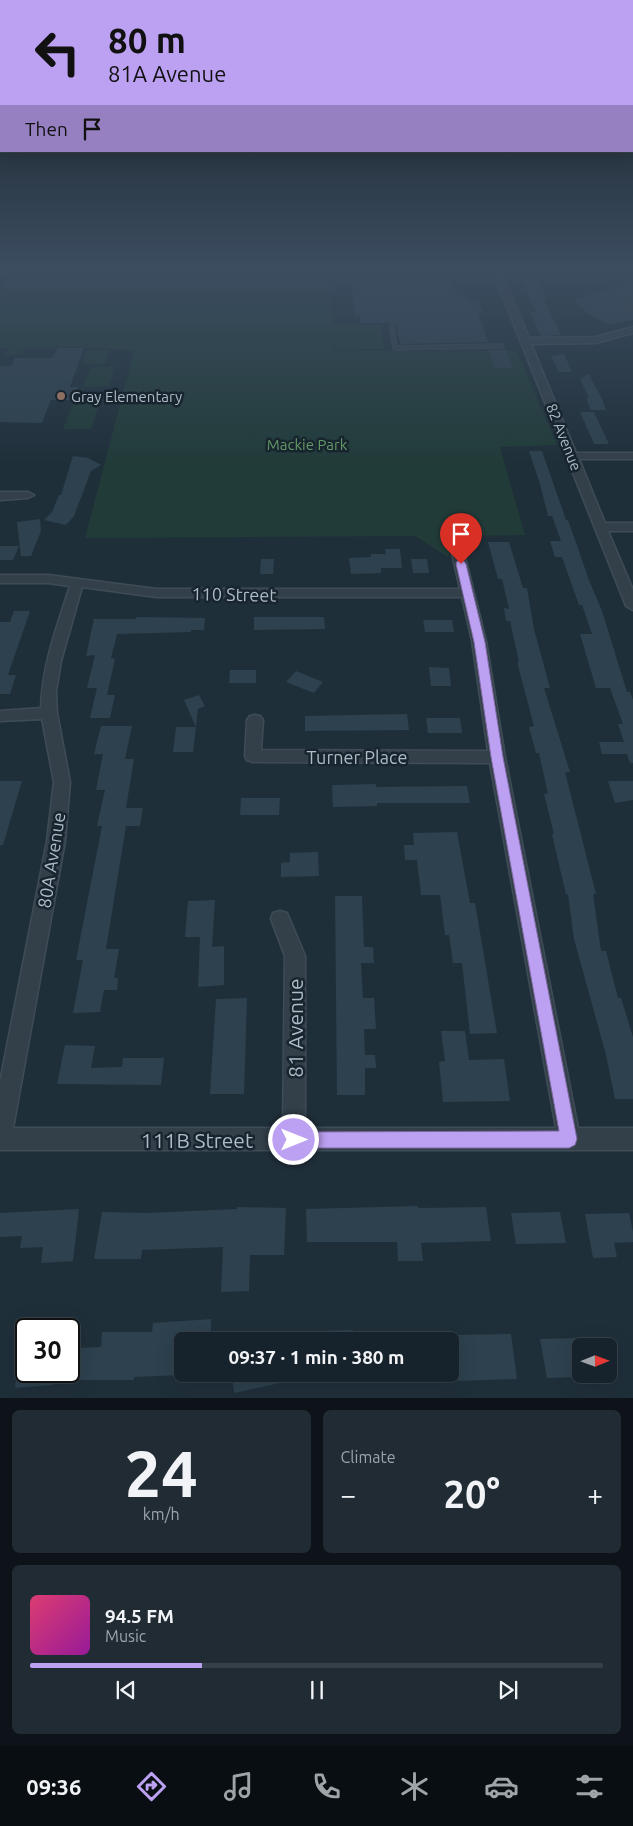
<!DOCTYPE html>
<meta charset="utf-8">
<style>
:root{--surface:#17232c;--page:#202b34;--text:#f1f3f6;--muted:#9ea4a9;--line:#364048;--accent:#bca0f2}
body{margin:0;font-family:Ubuntu,sans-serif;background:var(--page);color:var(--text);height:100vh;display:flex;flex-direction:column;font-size:19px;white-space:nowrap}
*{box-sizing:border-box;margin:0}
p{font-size:16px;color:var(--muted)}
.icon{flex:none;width:28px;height:28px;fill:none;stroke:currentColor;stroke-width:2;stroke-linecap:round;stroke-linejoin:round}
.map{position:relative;height:1398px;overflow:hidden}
.sheet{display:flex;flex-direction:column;gap:12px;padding:12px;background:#0d1318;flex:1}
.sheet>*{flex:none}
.banner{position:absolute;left:0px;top:0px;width:634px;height:152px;box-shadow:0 5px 20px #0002,0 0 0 1px var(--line);background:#bca0f2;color:#111;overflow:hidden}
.needle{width:32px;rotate:89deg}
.controls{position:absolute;left:572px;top:1338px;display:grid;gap:10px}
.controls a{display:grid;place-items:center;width:45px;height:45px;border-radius:8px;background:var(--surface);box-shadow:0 5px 20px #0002,0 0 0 1px var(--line);font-size:25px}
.speed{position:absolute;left:15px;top:1318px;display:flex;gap:10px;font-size:25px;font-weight:700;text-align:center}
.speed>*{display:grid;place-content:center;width:65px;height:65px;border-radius:50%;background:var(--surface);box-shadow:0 5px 20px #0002,0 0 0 1px var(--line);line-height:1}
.speed .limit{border:2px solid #111;border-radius:8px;background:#fff;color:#111}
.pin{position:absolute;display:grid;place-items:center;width:42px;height:42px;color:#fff;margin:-51px -21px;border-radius:50% 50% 50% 0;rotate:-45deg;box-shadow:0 0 5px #0007}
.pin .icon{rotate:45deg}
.me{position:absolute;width:55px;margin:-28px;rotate:90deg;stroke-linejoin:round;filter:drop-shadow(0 0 4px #0008)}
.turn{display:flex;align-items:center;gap:18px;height:105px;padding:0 25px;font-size:22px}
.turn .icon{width:65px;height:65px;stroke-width:2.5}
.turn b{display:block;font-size:35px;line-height:42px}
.then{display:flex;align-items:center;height:48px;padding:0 25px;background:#0003;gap:10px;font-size:19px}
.big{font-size:38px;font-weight:700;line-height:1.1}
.sheet .tile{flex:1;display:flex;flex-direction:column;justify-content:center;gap:8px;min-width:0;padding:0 18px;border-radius:8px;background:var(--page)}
.sheet .dial{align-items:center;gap:0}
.dial b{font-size:65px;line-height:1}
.song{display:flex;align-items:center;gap:15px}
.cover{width:60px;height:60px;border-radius:8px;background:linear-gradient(135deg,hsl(340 70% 55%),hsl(300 70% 35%))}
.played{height:5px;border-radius:2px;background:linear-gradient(90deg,var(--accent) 30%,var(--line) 30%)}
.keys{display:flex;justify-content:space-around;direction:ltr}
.heat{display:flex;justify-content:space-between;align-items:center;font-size:28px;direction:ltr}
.sheet .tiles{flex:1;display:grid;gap:12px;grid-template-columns:1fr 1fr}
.tile:last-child{grid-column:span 2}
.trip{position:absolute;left:174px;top:1332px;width:285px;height:50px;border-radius:8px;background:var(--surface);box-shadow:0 5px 20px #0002,0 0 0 1px var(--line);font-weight:700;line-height:50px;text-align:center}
.dock{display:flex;height:80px;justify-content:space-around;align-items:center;background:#090e12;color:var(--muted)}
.dock .icon{width:35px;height:35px}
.dock .current{color:var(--accent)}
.dock b{font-size:22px;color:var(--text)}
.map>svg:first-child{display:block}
.green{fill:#213b39}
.building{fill:#2d414e}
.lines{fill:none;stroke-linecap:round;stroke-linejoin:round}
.service-casing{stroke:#3f4c57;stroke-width:5.5}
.minor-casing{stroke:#3f4c57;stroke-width:3}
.tertiary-casing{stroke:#3f4c57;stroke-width:2}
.service{stroke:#33404a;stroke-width:4.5}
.minor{fill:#33404a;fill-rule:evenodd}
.tertiary{fill:#33404a;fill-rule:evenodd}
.route{fill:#bca0f2;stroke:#7a689d}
.education-dot{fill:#8d6e63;stroke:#18252f;stroke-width:2}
.labels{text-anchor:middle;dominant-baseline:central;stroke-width:5;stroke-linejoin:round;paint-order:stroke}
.far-poi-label{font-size:15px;fill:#adbbc7;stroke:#18252f;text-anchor:start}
.far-street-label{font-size:15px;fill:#adbbc7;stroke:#18252f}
.far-park-label{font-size:15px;fill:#639966;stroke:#18252f}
.street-label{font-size:18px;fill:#adbbc7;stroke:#18252f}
.near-street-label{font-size:21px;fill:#adbbc7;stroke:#18252f}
</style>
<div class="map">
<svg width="633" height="1399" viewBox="0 0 633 1399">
<rect width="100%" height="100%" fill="#1f2f3a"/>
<g class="green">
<polygon points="329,275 334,351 517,351 557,445 500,447 525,535 457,536 448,557 415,536 85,538 134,351 136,351 88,347 24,348 22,354 7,355 5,354 10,348 0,348 0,292 7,279 240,278"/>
<polygon points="333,325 381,325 384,349 335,350"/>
<polygon points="87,350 109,350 105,364 82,364"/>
<polygon points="115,366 109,386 83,387 91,367"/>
<polygon points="73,403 100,403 91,429 63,429"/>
</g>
<g class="building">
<polygon points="520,276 536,276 547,299 543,299 561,335 541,336 539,333 530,312 536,312"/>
<polygon points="396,277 450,277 456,295 465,295 466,300 478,300 482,313 478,313 488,342 400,344 396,323 361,323 360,316 355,316 351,281 397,281"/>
<polygon points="633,282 633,300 625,300 620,305 623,309 633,310 633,320 609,325 586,312 573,300"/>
<polygon points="58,348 84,348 70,387 78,387 74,400 51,400 42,423 0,422 0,366 11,366 15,358 52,358"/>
<polygon points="489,350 506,350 513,368 495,368"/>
<polygon points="564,354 572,372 559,372 551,356"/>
<polygon points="589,374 602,399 606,410 591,410 586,398 589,398 580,379"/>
<polygon points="580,412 594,412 609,444 594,444"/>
<polygon points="529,451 542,451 566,520 568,520 589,580 602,611 627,692 630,692 633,700 633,763 630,763 627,754 602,754 599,742 624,742 618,724 623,724 610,688 596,688 580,634 592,634 582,605 579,605 562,557 555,557 550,541 561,541 552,516 548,516 540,484"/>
<polygon points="73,456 88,458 101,465 91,471 74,516 66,525 44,520 52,512 59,495 61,495"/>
<polygon points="40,519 41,531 31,556 21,556 17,522"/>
<polygon points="488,542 509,542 523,588 527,588 534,629 550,688 544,688 570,772 565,772 596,894 593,894 601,951 606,951 618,998 621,998 633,1037 633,1099 615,1099 606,1055 574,939 568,894 566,894 560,869 552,834 554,834 544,794 548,794 539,753 536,753 529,727 534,726 517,662 519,662 510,621 506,621 504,608 509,609 502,579 498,579"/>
<polygon points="0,546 19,546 13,560 0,560"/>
<polygon points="385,549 400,549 402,568 381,568 381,573 351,574 349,558 371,557 371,554 386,554"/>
<polygon points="261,559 274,559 273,574 260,574"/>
<polygon points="411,559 427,559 429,573 413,573"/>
<polygon points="14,611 30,611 8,675 16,675 10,694 0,694 0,622 10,622"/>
<polygon points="136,617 205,618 204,630 191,630 191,632 117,634 111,658 115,659 107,695 115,695 110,718 90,718 97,688 87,688 95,655 86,656 94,619 136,619"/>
<polygon points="254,617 324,617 325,629 254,630"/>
<polygon points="423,620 452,620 454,632 425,632"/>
<polygon points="429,667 449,668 451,686 431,686"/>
<polygon points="230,670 256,670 256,683 229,683"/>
<polygon points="296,671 323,682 314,693 286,682"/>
<polygon points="199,695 205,706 198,709 193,752 173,752 176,727 196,727 184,700"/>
<polygon points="407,714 409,730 305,731 305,716"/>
<polygon points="426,718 460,718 462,733 428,733"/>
<polygon points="101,726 132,726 125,759 134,759 126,808 143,808 140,826 126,826 106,949 119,949 114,978 118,978 117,990 104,990 100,1012 73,1013 83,960 76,960 102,826 97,826 105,790 96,790 103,754 94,754"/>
<polygon points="0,781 22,781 3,845 0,845"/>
<polygon points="608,781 633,781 633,800 615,803"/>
<polygon points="376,784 376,787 467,786 470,803 377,803 377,806 333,807 332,785"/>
<polygon points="241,798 280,798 279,815 240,815"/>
<polygon points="457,832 470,903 475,903 497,1033 470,1034 462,963 453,963 449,935 445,935 440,895 421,895 417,860 405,860 404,845 414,845 413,833"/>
<polygon points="318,852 319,876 281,877 281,863 290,862 290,853"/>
<polygon points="335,896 362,896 364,947 373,947 374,963 361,963 363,998 374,998 376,1029 364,1029 365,1055 375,1055 376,1068 365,1068 365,1095 337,1095"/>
<polygon points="215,900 212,947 224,946 224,985 198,987 200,937 185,937 188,901"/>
<polygon points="247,998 244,1094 210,1094 216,999"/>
<polygon points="441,1031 465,1031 469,1060 504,1059 510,1101 443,1102 439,1062 445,1061"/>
<polygon points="65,1045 95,1046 91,1068 122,1067 123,1058 164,1058 161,1085 57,1084"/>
<polygon points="418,1206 418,1208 486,1207 491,1241 421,1243 423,1261 398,1261 397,1242 307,1242 306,1209"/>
<polygon points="237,1207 286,1208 284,1255 250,1255 249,1291 221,1292 223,1247 142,1250 141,1259 94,1259 102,1212 147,1213 237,1209"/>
<polygon points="79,1209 73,1261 41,1263 43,1247 20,1248 22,1236 0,1237 0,1213"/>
<polygon points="560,1212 566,1243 516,1244 511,1213"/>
<polygon points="629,1213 633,1232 633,1242 614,1243 617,1257 593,1258 585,1214"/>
<polygon points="211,1319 211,1341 182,1341 182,1375 134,1377 134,1380 71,1380 76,1348 101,1347 102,1332 152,1332 153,1323"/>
<polygon points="353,1330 354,1341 319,1341 319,1331"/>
<polygon points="511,1334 517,1379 454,1381 449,1335"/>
<polygon points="581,1338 581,1377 547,1378 540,1339"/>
<polygon points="17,1371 54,1371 53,1385 15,1388"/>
<polygon points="232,1374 298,1374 298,1379 234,1393"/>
</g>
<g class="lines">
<defs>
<polyline id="service" points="392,326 395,348 501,346"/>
<g id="minor">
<polygon points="491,267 633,267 633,271 500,270 529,338 596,337 633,327 633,333 596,343 531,344 576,453 633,453 633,459 579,459 605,523 633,523 633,531 608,531 633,590 633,610 626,606"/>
<polygon points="626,302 633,302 633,308 623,307 622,305"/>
<polygon points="0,492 28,492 34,495 28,498 0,500"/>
<path d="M 457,545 L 463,549 L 486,641 L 505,757 L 578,1128 L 633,1128 L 633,1150 L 0,1150 L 0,1082 L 47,841 L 54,782 L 42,719 L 0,721 L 0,711 L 41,708 C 42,666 57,626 70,586 L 48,583 L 0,583 L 0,575 L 48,575 L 156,589 L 460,589 L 451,549 ZM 82,587 L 156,597 L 462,597 L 472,641 L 488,751 L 261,750 L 263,720 L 260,716 L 255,715 L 250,716 L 247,720 L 245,756 L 247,760 L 253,762 L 490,763 L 556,1128 L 305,1128 L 305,956 L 287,913 L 280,911 L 273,913 L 271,919 L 285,956 L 283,1128 L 13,1128 L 65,841 L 70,782 L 57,713 L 56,691 L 61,661 Z"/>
</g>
<g id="tertiary">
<polygon points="0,267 9,267 0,274"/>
<polygon points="158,267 264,267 259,270 163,270"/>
<polygon points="437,267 499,267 500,268 495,271 442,270"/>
</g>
</defs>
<use href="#service" class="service-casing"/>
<use href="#minor" class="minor-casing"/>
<use href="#tertiary" class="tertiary-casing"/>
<use href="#service" class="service"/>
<use href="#minor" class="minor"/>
<use href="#tertiary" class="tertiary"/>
</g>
<linearGradient id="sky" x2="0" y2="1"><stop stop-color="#111a20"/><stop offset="0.58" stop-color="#3c4d60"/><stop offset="1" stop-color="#3c4d60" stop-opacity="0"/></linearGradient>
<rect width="633" height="463" fill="url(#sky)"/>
<polygon class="route" points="457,561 464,561 466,564 485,642 503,757 577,1139 575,1145 569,1148 294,1148 288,1146 285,1140 288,1134 294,1132 559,1131 491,757 474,642 456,564"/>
<circle class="education-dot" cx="61" cy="396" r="5"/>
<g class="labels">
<g class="far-poi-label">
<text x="71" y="396">Gray Elementary</text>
</g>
<g class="far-street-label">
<text transform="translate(564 437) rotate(68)">82 Avenue</text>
</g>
<g class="far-park-label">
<text x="307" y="444">Mackie Park</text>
</g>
<g class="street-label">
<text transform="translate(234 594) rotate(1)">110 Street</text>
<text x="357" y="757">Turner Place</text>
<text transform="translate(51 860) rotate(-81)">80A Avenue</text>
</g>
<g class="near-street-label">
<text transform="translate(295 1028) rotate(-90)">81 Avenue</text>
<text x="197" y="1140">111B Street</text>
</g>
</g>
</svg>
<div class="controls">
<a><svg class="needle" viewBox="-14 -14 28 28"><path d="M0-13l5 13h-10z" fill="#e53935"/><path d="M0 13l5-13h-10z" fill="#9ea4a9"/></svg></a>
</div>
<div class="speed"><div class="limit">30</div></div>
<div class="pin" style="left:461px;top:564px;background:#d93025"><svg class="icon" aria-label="arrive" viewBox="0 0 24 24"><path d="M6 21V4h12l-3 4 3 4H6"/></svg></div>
<svg class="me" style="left:294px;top:1140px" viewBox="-20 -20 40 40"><circle r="17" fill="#bca0f2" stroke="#fff" stroke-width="3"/><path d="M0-11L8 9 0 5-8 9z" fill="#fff"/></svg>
<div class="trip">09:37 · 1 min · 380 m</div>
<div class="banner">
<div class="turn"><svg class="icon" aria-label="left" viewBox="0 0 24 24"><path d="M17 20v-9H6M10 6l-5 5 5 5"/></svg><div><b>80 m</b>81A Avenue</div></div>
<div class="then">Then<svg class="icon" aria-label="arrive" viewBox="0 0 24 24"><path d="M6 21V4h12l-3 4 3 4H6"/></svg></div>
</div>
</div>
<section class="sheet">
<div class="tiles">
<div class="tile dial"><b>24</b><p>km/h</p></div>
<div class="tile"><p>Climate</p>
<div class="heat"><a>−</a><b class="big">20°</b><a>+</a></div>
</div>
<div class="tile">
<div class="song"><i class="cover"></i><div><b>94.5 FM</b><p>Music</p></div></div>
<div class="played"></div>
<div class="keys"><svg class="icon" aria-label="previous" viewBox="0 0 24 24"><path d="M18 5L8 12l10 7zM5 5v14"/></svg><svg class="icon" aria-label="pause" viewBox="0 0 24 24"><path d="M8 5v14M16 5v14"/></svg><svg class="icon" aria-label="next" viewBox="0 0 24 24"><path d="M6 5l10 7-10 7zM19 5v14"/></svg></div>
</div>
</div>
</section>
<nav class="dock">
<b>09:36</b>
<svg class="icon current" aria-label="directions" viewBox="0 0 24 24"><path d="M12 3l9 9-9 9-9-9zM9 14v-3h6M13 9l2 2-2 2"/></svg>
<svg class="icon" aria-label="music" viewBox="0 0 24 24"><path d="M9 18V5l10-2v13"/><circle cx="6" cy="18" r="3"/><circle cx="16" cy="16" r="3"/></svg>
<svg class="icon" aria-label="phone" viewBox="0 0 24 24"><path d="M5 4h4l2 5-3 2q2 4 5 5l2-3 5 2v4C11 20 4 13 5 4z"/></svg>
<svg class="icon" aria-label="climate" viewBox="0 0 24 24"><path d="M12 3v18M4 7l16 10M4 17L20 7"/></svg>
<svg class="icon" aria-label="car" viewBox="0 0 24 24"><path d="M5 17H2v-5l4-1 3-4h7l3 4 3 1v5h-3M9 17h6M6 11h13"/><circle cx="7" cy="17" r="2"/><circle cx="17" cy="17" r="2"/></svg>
<svg class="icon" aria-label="filters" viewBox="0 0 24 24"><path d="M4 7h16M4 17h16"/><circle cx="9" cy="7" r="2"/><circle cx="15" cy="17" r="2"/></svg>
</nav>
